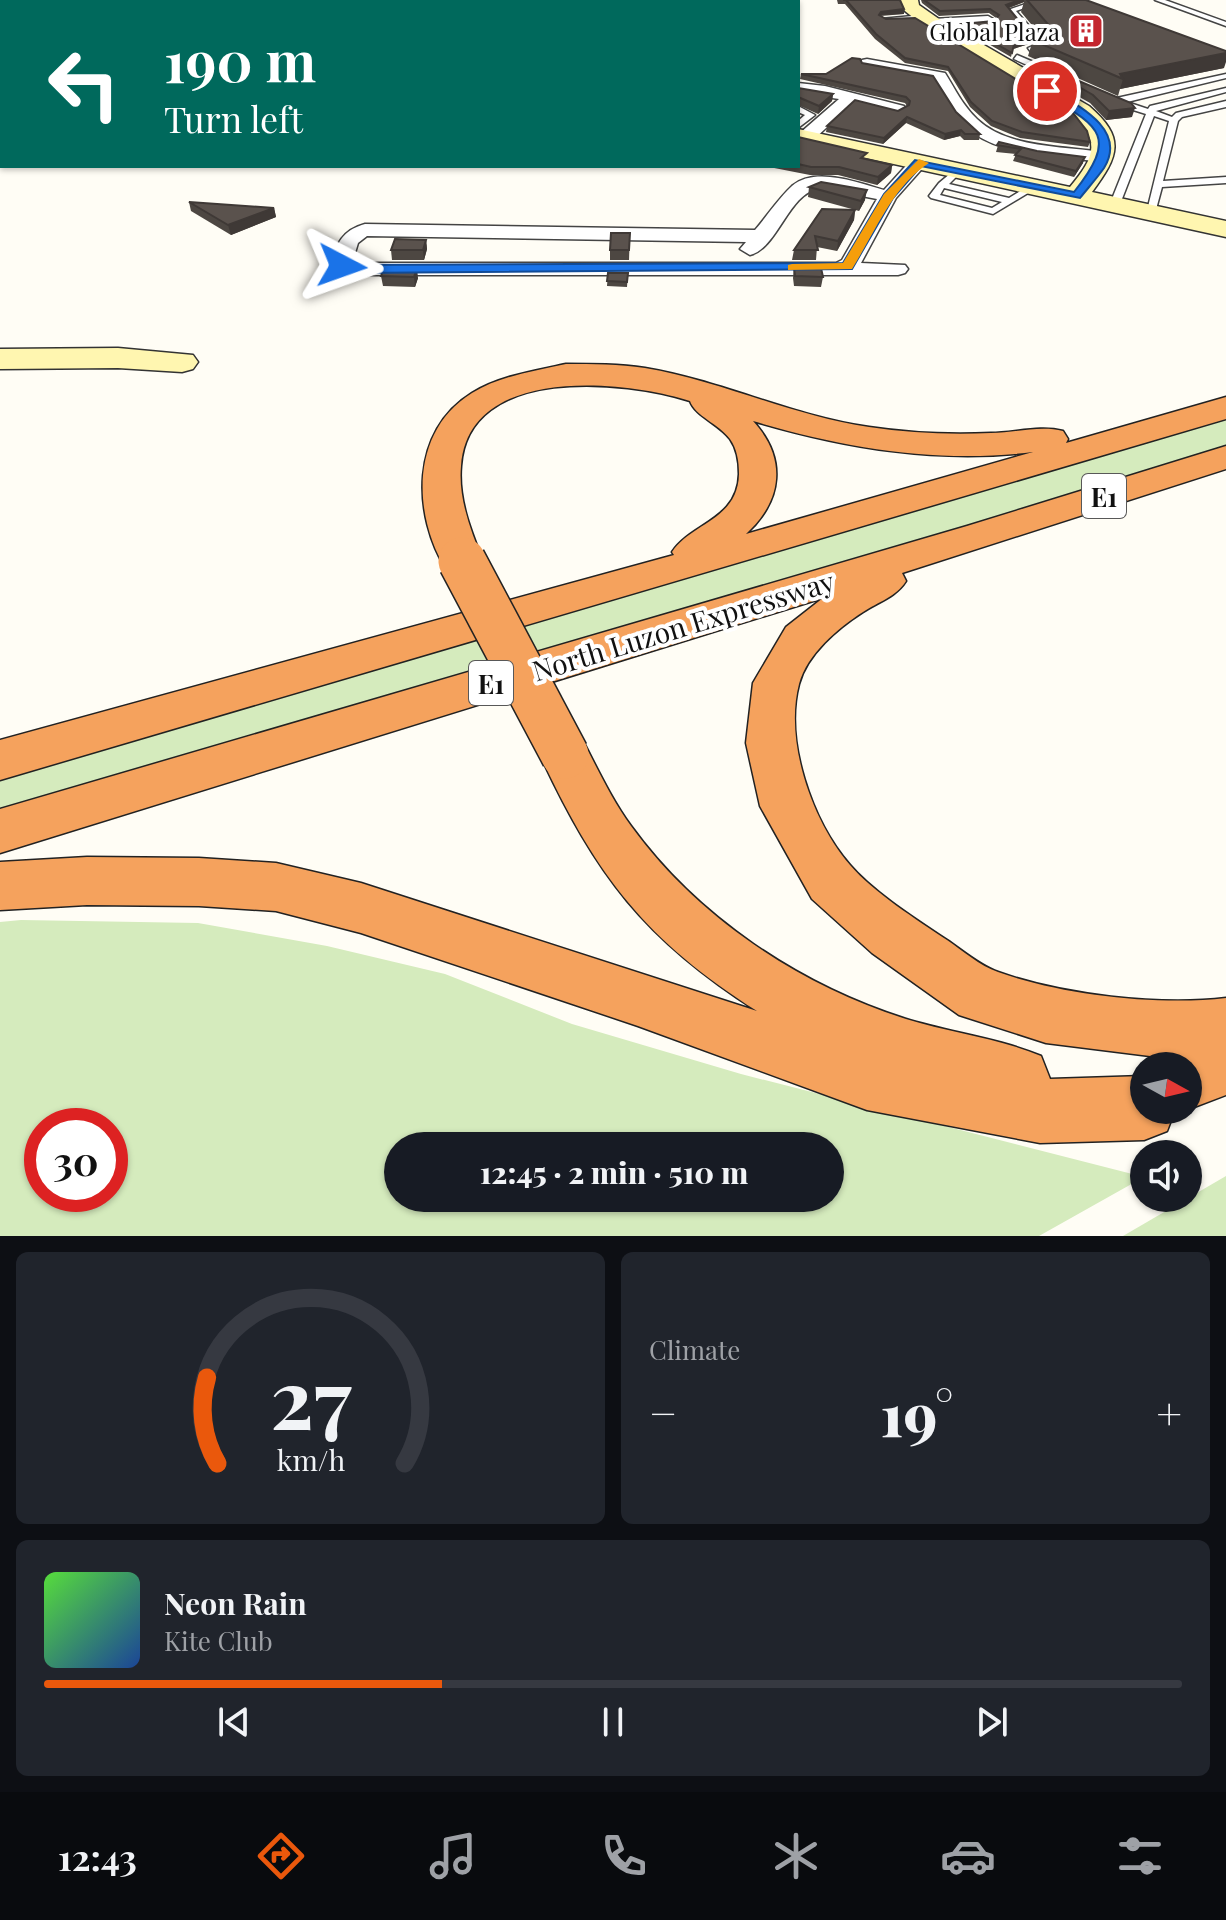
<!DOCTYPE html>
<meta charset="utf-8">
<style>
:root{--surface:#171b24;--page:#20242c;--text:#f1f3f6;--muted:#9ea1a6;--line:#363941;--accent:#ea580c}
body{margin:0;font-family:"Playfair Display",serif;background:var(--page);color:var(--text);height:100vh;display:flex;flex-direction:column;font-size:30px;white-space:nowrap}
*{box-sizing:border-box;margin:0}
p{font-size:26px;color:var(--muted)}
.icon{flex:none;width:44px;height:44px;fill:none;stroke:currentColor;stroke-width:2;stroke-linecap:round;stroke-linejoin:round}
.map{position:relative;height:1236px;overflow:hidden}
.details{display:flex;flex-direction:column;gap:16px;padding:16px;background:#0d0f14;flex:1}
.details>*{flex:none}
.top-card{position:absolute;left:0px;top:0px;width:800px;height:168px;box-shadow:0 2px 6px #0004;background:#00695c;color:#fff;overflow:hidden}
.needle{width:52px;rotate:98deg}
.buttons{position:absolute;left:1130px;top:1052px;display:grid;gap:16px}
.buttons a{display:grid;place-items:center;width:72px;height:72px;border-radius:50%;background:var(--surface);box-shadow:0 2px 6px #0004;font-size:40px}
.speed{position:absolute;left:24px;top:1108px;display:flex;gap:16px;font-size:40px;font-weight:700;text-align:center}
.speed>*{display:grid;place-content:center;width:104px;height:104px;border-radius:50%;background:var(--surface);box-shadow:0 2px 6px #0004;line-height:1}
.speed .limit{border:12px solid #d22;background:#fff;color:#111}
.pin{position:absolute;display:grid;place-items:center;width:68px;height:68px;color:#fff;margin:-34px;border:4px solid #fff;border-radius:50%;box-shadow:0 2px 8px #0007}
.me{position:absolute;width:88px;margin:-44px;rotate:94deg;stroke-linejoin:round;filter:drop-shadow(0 0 6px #0008)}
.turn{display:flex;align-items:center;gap:28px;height:168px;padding:0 32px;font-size:36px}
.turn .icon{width:104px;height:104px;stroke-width:2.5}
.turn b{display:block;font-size:56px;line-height:68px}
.big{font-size:60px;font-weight:800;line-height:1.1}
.details .tile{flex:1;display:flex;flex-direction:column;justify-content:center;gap:12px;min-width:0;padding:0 28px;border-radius:12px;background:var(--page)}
.details .dial{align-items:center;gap:0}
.dial svg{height:208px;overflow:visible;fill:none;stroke:var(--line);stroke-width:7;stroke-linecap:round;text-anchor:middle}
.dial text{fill:var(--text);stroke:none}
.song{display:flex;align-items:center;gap:24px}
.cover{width:96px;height:96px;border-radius:12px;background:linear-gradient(135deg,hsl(110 70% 55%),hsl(220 70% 35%))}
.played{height:8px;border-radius:4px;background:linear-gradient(90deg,var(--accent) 35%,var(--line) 35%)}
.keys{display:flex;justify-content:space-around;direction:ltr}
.heat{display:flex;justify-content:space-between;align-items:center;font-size:44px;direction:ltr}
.details .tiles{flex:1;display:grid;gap:16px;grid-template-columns:1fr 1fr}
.tile:last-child{grid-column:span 2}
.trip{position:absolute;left:384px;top:1132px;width:460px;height:80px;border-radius:40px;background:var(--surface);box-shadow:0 2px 6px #0004;font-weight:800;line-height:80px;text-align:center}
.menu{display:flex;height:128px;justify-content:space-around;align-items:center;background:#090b0e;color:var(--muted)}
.menu .icon{width:56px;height:56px}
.menu .on{color:var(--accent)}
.menu b{font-size:36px;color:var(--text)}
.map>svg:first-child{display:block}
.green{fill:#d5ebbd;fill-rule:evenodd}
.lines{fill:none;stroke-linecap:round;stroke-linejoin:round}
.service-casing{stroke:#444;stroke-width:3}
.minor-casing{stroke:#444;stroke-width:3}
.secondary-casing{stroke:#333;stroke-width:3}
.motorway-casing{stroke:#222;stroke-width:3}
.service{fill:#fff;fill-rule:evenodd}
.minor{fill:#fff;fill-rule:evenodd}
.secondary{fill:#fff6b0;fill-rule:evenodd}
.motorway{fill:#f5a25d;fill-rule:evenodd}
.motorway-bridge-casing{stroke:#222;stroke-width:50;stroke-linecap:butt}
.motorway-bridge{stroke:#f5a25d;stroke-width:47}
.wall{fill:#4d4742;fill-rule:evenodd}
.shaded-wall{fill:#3f3936}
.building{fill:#5a524d;stroke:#3f3936;stroke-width:2}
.route{fill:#1a73e8;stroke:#114b97;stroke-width:2}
.slow{fill:#f59e0b}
.labels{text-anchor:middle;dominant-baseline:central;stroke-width:8;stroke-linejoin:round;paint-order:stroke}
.far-poi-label{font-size:24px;fill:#111;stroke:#fff;text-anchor:end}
.shield{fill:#fff;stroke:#585858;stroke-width:2}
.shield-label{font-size:26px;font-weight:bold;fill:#111}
.street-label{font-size:28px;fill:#111;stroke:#fff}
</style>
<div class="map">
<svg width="1226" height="1236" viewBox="0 0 1226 1236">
<rect width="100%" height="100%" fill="#fffdf5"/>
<g class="green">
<polygon points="1226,416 1226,449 0,819 0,773"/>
<path d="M 21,920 L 198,923 L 327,946 L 445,974 L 572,1024 L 741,1074 L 1144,1177 L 1039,1236 L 0,1236 L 0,922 ZM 42,1126 L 110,1126 L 110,1194 L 42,1194 ZM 398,1146 L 830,1146 L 830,1198 L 398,1198 Z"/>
<polygon points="1226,1176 1226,1236 1123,1236"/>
</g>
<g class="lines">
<defs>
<g id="service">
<polygon points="1037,0 1047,0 1016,11 1046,45 1031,52 1028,48 1037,44 1008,10"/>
<polygon points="1155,0 1165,0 1226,22 1226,26"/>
<polygon points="923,15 926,19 885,21 881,19"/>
<polygon points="1017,55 1064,75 1065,77 1058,79 1014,59"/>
<polygon points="1226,74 1226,78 1127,102 1148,109 1150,106 1226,88 1226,92 1156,111 1172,117 1176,113 1226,101 1226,107 1182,117 1178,121 1163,181 1226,177 1226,183 1162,187 1155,213 1146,215 1169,121 1154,116 1120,204 1112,206 1110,204 1146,114 1114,104 1112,99"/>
<polygon points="798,106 815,115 798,128 798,121 805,115 798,112"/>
<polygon points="1081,108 1085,111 1084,113 1039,119 1035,116"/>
<path d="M 957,168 L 962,171 L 949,184 L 1009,198 L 1030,185 L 1038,187 L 993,214 L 931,198 L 929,196 L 939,183 ZM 944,188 L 1002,202 L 992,208 L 940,195 Z"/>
</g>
<g id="minor">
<polygon points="988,16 995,20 993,23 932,27 925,23 932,19"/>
<path d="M 867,59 L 945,73 C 955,89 963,106 977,119 C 1007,148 1063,146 1102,152 L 1111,157 L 1102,162 C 1065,157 1006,156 975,134 C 956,121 945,99 934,79 L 862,66 L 862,60 Z"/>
<polygon points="798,83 825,86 904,106 906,109 898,114 853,103 812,141 806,142 798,137 800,133 839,99 798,93"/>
<path d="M 919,157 L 928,162 L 896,198 L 861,263 L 905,265 L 908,269 L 905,273 L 898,275 L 350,275 L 335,270 L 332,266 C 335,244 343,230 365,224 L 755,230 C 767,216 778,199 792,186 C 815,166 859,183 884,190 L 913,158 ZM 820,188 L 877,199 L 842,260 L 836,263 L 352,263 L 358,243 L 367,236 L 746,242 L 740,249 L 750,255 C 778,248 788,193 820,188 Z"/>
</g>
<g id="secondary">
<polygon points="179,0 205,0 206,2 180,2"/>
<path d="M 900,0 L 918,0 L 919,5 L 939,19 L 1089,106 C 1126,138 1119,156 1092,192 L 1226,221 L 1226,237 L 798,143 L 798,129 L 1070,187 C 1092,160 1103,143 1073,116 L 925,27 L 905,11 Z"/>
<polygon points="118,348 193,355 198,362 193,369 182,372 118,368 0,369 0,349"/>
</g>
<g id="motorway">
<path d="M 566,364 C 593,364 619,364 645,368 C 722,381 792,416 869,427 C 909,433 950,435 991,433 C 1014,433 1040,425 1063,431 L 1068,439 L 1066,443 L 1226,397 L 1226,419 L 0,780 L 0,740 L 674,555 L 672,552 C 691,523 738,520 739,474 C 739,461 737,449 730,439 C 719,424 695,416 690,401 C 625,380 468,364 461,466 C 458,499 471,531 483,561 L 477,571 L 462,575 L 447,571 C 412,515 410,431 472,393 C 500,376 534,371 566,364 ZM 753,421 C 844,448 938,464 1033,452 L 746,534 C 783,500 787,458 753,421 Z"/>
<path d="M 1226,446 L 1226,469 L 902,573 L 906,581 C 896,597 878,602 863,612 C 838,628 807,654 799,684 C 784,741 812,821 850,865 C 873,892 917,920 947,940 C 962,950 980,966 998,972 C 1062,995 1159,1006 1226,998 L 1226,1095 L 1189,1109 L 1188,1066 L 1163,1066 L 1166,1058 L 1046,1043 L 959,1015 L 872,953 L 812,899 L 760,806 L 746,743 L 753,683 L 786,627 L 823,598 L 0,853 L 0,809 L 967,526 Z"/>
<path d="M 565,736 L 583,741 C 598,770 612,800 631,826 C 697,917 799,985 906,1019 C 951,1033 998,1038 1041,1056 L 1050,1079 L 1144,1076 L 1144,1110 L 1175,1110 L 1167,1131 L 1144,1140 L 1040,1143 L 867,1110 L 638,1026 L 361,933 L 276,911 L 199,906 L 87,905 L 0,910 L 0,862 L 87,857 L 199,858 L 276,863 L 361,883 L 757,1011 C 644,939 596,875 540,755 L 547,741 Z"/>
</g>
</defs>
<use href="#service" class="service-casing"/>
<use href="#minor" class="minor-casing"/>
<use href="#secondary" class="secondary-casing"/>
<use href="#motorway" class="motorway-casing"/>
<use href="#service" class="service"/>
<use href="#minor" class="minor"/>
<use href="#secondary" class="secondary"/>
<use href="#motorway" class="motorway"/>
<defs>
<polyline id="motorway-bridge" points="462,561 565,755"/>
</defs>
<use href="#motorway-bridge" class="motorway-bridge-casing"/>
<use href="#motorway-bridge" class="motorway-bridge"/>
</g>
<g class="wall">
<polygon points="81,0 181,0 191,2 82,2"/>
<polygon points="837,0 900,0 904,14 881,16 1057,104 1056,109 1037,113 1039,116 1090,142 1088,147 1020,138 991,126 970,107 948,71 905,63 875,39 845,4 838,4"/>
<path d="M 921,0 L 1086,0 L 1224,68 L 1120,89 L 1118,96 L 1028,56 L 1032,43 L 1013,49 L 1011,57 L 961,28 L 962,24 L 994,21 L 996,18 L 989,13 L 939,16 L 922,3 ZM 1024,2 L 1021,12 L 1041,36 L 1032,40 L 1009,8 Z"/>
<polygon points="862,63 956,112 980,134 979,140 964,140 960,136 944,140 906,123 883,144 826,132 827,126 898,111 907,106 905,103 800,79 801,74 826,74"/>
<polygon points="1041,65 1132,117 1106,120 1090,103 1039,74"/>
<polygon points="798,88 833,94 832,101 818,114 798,105"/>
<polygon points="798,137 866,159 892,165 891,173 877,185 838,175 810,175 764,166 798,166"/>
<polygon points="999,142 1083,163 1074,177 1013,161 1016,154 996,152"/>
<polygon points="809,187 865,200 859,211 808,197"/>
<polygon points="189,202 274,208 276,217 231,235 191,211"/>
<polygon points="855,210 854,220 837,251 817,247 816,260 792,260 794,250"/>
<polygon points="630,233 629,260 610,260 610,250"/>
<polygon points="426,240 427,249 424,260 392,260 391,250"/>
<polygon points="384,268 418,278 415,287 383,286 381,276"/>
<polygon points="794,268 823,277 821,287 794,286 793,278"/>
<polygon points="608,273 628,273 627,287 607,286"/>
</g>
<g class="shaded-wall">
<polygon points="1019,0 1024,0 1024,2 1005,9 1006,5"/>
<polygon points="904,9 904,14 879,15 881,12"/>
<polygon points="1033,38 1032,43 1013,49 1014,44"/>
<polygon points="1226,53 1226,62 1224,68 1120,89 1123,79 1120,74"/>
<polygon points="833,94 832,101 818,114 819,106"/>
<polygon points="1057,104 1056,109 1033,114 1034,109"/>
<polygon points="1135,108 1132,117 1106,120 1109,111"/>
<polygon points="907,117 906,123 883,144 884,138"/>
<polygon points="961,130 960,136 944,140 945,134"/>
<polygon points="1085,157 1083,163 1074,177 1076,171"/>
<polygon points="892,165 891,173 877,185 878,177"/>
<polygon points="867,190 865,200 859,211 861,201"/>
<polygon points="274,208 276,217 231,235 228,225"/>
<polygon points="855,210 854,220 837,251 838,241"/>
<polygon points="426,240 427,249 424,260 423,250"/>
<polygon points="417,268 418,278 415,287 414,277"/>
</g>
<g class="building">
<polygon points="91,0 181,0 191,2 99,2"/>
<polygon points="843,0 900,0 904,9 881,12 879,15 886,19 915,18 1057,104 1034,109 1039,116 1073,113 1087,131 1090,142 1022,132 992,121 971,102 948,67 905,58 876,34 846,0"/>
<polygon points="924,0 1019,0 1006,5 1033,38 1014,44 1012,53 962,24 994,21 999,15 990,9 940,11"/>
<polygon points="1027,0 1086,0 1226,51 1226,53 1120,74 1123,79 1032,40 1053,30"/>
<polygon points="852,58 860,59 862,63 933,76 956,112 980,134 965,134 961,130 945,134 907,117 884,138 827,126 855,100 898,111 909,105 910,101 906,97 801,74 826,74"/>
<polygon points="1041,65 1131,103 1135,108 1109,111 1093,95"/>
<polygon points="798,88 833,94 819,106 798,97"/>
<polygon points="798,137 867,153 861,158 892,165 878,177 839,167 811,167 798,164"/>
<polygon points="999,142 1037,151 1085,157 1076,171 1015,155 1021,149 997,145"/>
<polygon points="821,182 867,190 861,201 809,187"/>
<polygon points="189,202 274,208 228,225"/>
<polygon points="822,209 855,210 838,241 815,236 818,250 794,250"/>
<polygon points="611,233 630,233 629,250 610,250"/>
<polygon points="395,239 426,240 423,250 391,250"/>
<polygon points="384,268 417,268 414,277 381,276"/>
<polygon points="794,268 821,268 823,277 795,276"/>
<polygon points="608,273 628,273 627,282 607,281"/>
</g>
<path class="route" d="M 1043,89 L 1050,89 C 1077,105 1128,129 1104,168 C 1097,178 1088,188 1080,198 L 921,166 L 893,198 L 852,269 L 350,273 L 336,266 L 342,263 L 351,265 L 843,263 L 884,194 L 915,160 L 1074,192 C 1120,134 1098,126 1043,93 Z"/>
<path class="slow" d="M 919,159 L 929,163 C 893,186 875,232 852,269 L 788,270 L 788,265 L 792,264 L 843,263 L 884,194 Z"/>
<defs>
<symbol id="building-square" viewBox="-11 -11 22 22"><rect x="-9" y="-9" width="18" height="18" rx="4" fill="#c4262e" stroke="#fff"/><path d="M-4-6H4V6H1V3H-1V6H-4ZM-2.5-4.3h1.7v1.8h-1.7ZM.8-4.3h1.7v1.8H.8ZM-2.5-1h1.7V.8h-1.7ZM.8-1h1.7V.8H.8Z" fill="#fff"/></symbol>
</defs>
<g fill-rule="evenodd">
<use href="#building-square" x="1066" y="11" width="40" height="40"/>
</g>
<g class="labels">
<g class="far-poi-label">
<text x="1060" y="31">Global Plaza</text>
</g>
<g class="shield">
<rect x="1082" y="474" width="44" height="44" rx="6"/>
<rect x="469" y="661" width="44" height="44" rx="6"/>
</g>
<g class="shield-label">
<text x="1104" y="496">E1</text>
<text x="491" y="683">E1</text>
</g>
<g class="street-label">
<text transform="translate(683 625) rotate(-17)">North Luzon Expressway</text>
</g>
</g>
</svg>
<div class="buttons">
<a><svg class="needle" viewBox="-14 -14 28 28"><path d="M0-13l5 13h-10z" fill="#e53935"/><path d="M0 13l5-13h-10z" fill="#9ea1a6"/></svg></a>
<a><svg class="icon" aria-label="sound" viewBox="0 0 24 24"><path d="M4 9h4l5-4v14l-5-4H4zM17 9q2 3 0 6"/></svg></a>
</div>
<div class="speed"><div class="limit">30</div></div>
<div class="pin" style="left:1047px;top:91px;background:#d93025"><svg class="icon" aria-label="arrive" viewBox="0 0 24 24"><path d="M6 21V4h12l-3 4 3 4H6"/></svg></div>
<svg class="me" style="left:342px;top:266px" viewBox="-20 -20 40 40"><path d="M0-17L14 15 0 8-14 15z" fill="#1a73e8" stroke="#fff" stroke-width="4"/></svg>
<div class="trip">12:45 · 2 min · 510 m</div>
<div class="top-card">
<div class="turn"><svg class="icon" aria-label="left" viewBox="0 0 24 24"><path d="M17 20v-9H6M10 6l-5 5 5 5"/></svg><div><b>190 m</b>Turn left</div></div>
</div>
</div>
<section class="details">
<div class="tiles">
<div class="tile dial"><svg viewBox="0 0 100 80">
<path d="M14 69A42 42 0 1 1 86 69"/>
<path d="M14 69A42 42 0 0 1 10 36" stroke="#ea580c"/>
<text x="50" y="56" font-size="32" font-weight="700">27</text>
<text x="50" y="72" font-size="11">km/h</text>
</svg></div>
<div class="tile"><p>Climate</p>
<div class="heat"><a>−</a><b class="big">19°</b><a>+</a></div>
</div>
<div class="tile">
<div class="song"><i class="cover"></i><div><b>Neon Rain</b><p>Kite Club</p></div></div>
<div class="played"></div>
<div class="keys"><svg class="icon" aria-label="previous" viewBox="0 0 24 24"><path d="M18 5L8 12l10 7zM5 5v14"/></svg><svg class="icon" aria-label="pause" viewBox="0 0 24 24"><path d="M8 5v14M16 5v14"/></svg><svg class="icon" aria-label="next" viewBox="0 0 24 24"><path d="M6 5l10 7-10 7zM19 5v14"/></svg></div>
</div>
</div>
</section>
<nav class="menu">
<b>12:43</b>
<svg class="icon on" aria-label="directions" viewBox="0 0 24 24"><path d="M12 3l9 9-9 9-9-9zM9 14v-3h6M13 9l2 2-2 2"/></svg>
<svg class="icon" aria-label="music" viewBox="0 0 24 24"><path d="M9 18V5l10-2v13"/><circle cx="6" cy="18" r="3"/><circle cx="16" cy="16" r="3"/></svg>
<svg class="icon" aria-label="phone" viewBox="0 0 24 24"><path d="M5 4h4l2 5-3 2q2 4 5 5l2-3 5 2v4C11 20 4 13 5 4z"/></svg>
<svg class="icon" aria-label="climate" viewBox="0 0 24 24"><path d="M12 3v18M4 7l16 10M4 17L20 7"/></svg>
<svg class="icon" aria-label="car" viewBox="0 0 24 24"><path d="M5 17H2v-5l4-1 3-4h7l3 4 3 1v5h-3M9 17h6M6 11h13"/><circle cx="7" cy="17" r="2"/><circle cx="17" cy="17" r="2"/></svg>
<svg class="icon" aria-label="filters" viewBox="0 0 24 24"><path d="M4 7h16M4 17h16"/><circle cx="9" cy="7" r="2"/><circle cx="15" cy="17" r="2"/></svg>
</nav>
